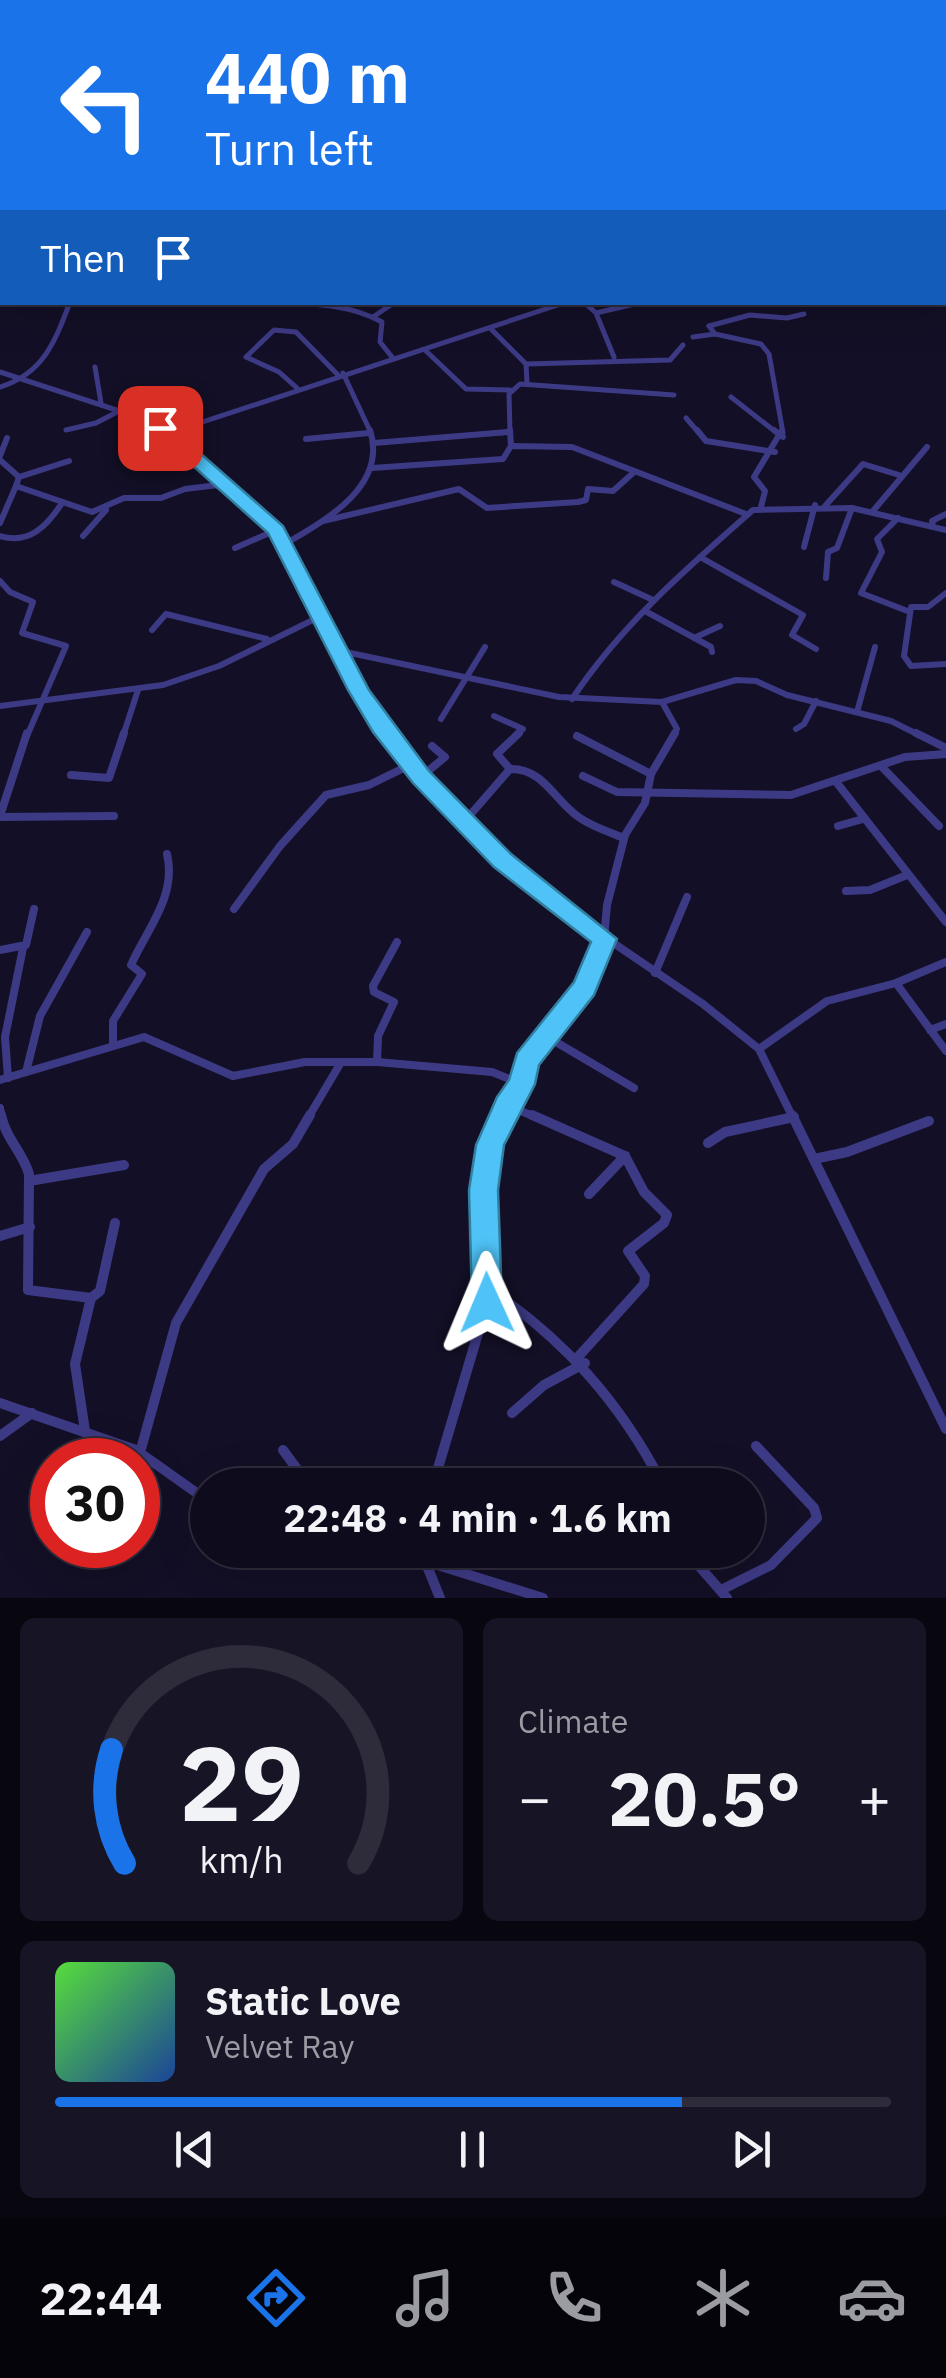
<!DOCTYPE html>
<meta charset="utf-8">
<style>
:root{--surface:#0e0b1c;--page:#171425;--text:#f1f3f6;--muted:#9b9ba3;--line:#2e2b3b;--accent:#1a73e8}
body{margin:0;font-family:"IBM Plex Sans",sans-serif;background:var(--page);color:var(--text);height:100vh;display:flex;flex-direction:column;font-size:38px;white-space:nowrap}
*{box-sizing:border-box;margin:0}
p{font-size:32px;color:var(--muted)}
.icon{flex:none;width:55px;height:55px;fill:none;stroke:currentColor;stroke-width:2;stroke-linecap:round;stroke-linejoin:round}
.map{position:relative;height:1598px;overflow:hidden}
.panel{display:flex;flex-direction:column;gap:20px;padding:20px;background:#08060f;flex:1}
.panel>*{flex:none}
.top-card{position:absolute;left:0px;top:0px;width:948px;height:305px;box-shadow:0 10px 40px #0002,0 0 0 2px var(--line);background:#1a73e8;color:#fff;overflow:hidden}
.speed{position:absolute;left:30px;top:1438px;display:flex;gap:20px;font-size:50px;font-weight:700;text-align:center}
.speed>*{display:grid;place-content:center;width:130px;height:130px;border-radius:50%;background:var(--surface);box-shadow:0 10px 40px #0002,0 0 0 2px var(--line);line-height:1}
.speed .limit{border:15px solid #d22;background:#fff;color:#111}
.pin{position:absolute;display:grid;place-items:center;width:85px;height:85px;color:#fff;margin:-42px;border-radius:20px;box-shadow:0 5px 15px #0006}
.me{position:absolute;width:110px;margin:-55px;rotate:359deg;stroke-linejoin:round;filter:drop-shadow(0 0 8px #0008)}
.turn{display:flex;align-items:center;gap:35px;height:210px;padding:0 40px;font-size:45px}
.turn .icon{width:130px;height:130px;stroke-width:2.5}
.turn b{display:block;font-size:70px;line-height:85px}
.then{display:flex;align-items:center;height:95px;padding:0 40px;background:#0003;gap:20px;font-size:38px}
.big{font-size:75px;font-weight:700;line-height:1.1}
.panel .widget{flex:1;display:flex;flex-direction:column;justify-content:center;gap:15px;min-width:0;padding:0 35px;border-radius:15px;background:var(--page)}
.panel .dial{align-items:center;gap:0}
.dial svg{height:260px;overflow:visible;fill:none;stroke:var(--line);stroke-width:7;stroke-linecap:round;text-anchor:middle}
.dial text{fill:var(--text);stroke:none}
.song{display:flex;align-items:center;gap:30px}
.cover{width:120px;height:120px;border-radius:15px;background:linear-gradient(135deg,hsl(110 70% 55%),hsl(220 70% 35%))}
.played{height:10px;border-radius:5px;background:linear-gradient(90deg,var(--accent) 75%,var(--line) 75%)}
.keys{display:flex;justify-content:space-around;direction:ltr}
.heat{display:flex;justify-content:space-between;align-items:center;font-size:55px;direction:ltr}
.panel .tiles{flex:1;display:grid;gap:20px;grid-template-columns:1fr 1fr}
.widget:last-child{grid-column:span 2}
.trip{position:absolute;left:190px;top:1468px;width:575px;height:100px;border-radius:50px;background:var(--surface);box-shadow:0 10px 40px #0002,0 0 0 2px var(--line);font-weight:700;line-height:100px;text-align:center}
.menu{display:flex;height:160px;justify-content:space-around;align-items:center;background:#06040b;color:var(--muted)}
.menu .icon{width:70px;height:70px}
.menu .current{color:var(--accent)}
.menu b{font-size:45px;color:var(--text)}
.map>svg:first-child{display:block}
.lines{fill:none;stroke-linecap:round;stroke-linejoin:round}
.minor-far3{stroke:#3d3a85;stroke-width:5}
.minor-far2{stroke:#3d3a85;stroke-width:6}
.minor-far1{stroke:#3d3a85;stroke-width:8}
.minor{stroke:#3d3a85;stroke-width:10}
.route{fill:#4fc3f7;stroke:#337fa1;stroke-width:2.5}
</style>
<div class="map">
<svg width="946" height="1598" viewBox="0 0 946 1598">
<rect width="100%" height="100%" fill="#130f26"/>
<g class="lines">
<g class="minor-far3">
<path d="M 276,302 C 313,304 349,304 382,322 L 380,342 L 392,357"/>
<polyline points="584,302 596,313 614,357"/>
<polyline points="596,313 643,302"/>
<polyline points="373,317 395,302"/>
<polyline points="709,326 715,334 761,344 769,354 783,433"/>
<polyline points="709,326 750,315 787,318 804,314"/>
<polyline points="491,329 526,364 527,383"/>
<polyline points="693,337 715,334"/>
<polyline points="425,350 466,389 510,390"/>
<polyline points="526,364 670,360 683,345"/>
<polyline points="95,367 101,403"/>
<polyline points="0,372 150,421 164,433"/>
<polyline points="343,373 371,433"/>
<path d="M 0,387 C 43,374 55,342 70,302"/>
<polyline points="297,388 279,372 246,357 274,330 296,332 338,375"/>
<polyline points="731,397 777,433"/>
<polyline points="686,418 699,433"/>
<polyline points="66,430 96,423 121,410"/>
<polyline points="169,433 567,302"/>
<polyline points="500,433 508,432"/>
<polyline points="510,433 509,394 520,384 674,395"/>
</g>
<g class="minor-far2">
<path d="M 161,430 C 204,465 257,497 286,545 C 322,607 342,679 388,736"/>
<polyline points="510,430 511,446"/>
<polyline points="697,430 706,441 775,452"/>
<polyline points="774,430 783,437"/>
<polyline points="168,433 177,430"/>
<polyline points="306,439 369,433"/>
<polyline points="374,443 508,432"/>
<polyline points="0,456 7,438"/>
<polyline points="0,460 19,477 16,486 92,512 124,498 161,498 185,489 226,484"/>
<polyline points="372,468 503,459 511,446 572,447 746,514"/>
<polyline points="19,477 69,461"/>
<polyline points="825,506 863,464 899,475"/>
<polyline points="761,507 765,491 754,477 782,430"/>
<polyline points="873,511 927,447"/>
<polyline points="898,518 877,539 882,552 861,593 910,612"/>
<polyline points="323,521 459,489 487,508 578,502 586,500 588,489 613,491 633,473"/>
<polyline points="0,523 16,486"/>
<polyline points="933,527 932,521 946,514"/>
<path d="M 0,536 C 29,545 47,526 62,503"/>
<polyline points="83,536 106,510"/>
<path d="M 285,544 C 326,520 388,486 370,430"/>
<polyline points="804,547 815,505"/>
<polyline points="235,548 276,530"/>
<polyline points="700,557 803,615 792,635 816,649"/>
<polyline points="826,578 828,552 837,548 852,508"/>
<polyline points="0,581 10,592 33,602 22,633 66,646 27,736"/>
<polyline points="614,582 653,600"/>
<polyline points="946,593 928,607 911,607 904,656 911,666 946,664"/>
<polyline points="645,611 711,647 712,652"/>
<polyline points="152,630 166,614 267,639"/>
<polyline points="694,638 720,626"/>
<polyline points="336,650 559,697 662,702 677,729 673,736"/>
<path d="M 572,699 C 621,625 687,568 753,510 L 852,508 L 946,530"/>
<polyline points="662,702 736,680 756,681 787,695 891,721 921,736"/>
<polyline points="0,706 163,685 219,666 321,616"/>
<polyline points="857,712 875,647"/>
<polyline points="494,716 523,729 516,736"/>
<polyline points="441,719 485,647"/>
<polyline points="796,729 804,724 816,701"/>
<polyline points="123,736 138,690"/>
</g>
<g class="minor-far1">
<polyline points="386,733 421,777 540,893 703,1004 759,1049 793,1118"/>
<polyline points="916,733 946,748"/>
<polyline points="577,736 651,774"/>
<polyline points="881,766 939,826"/>
<polyline points="510,769 497,754 519,733"/>
<polyline points="71,775 109,778 124,733"/>
<polyline points="583,776 617,792 791,795 905,757 946,754"/>
<polyline points="421,777 445,757 432,746"/>
<polyline points="837,783 946,922"/>
<polyline points="0,816 27,733"/>
<polyline points="0,817 114,816"/>
<path d="M 464,822 L 510,769 C 544,768 555,802 580,818 C 593,827 609,832 624,838"/>
<polyline points="838,826 863,819"/>
<polyline points="846,891 870,890 907,875"/>
<polyline points="234,909 280,846 326,795 369,785 412,764"/>
<polyline points="0,950 26,945 34,909"/>
<polyline points="655,973 687,897"/>
<polyline points="896,983 946,1051"/>
<polyline points="930,1030 946,1024"/>
<polyline points="544,1035 634,1088"/>
<path d="M 113,1045 L 113,1021 L 142,974 L 131,965 C 147,929 177,896 167,854"/>
<polyline points="759,1049 827,1001 896,983 946,962"/>
<polyline points="377,1062 378,1036 394,1002 374,992 373,986 397,942"/>
<polyline points="26,1072 40,1016 87,932"/>
<polyline points="8,1078 5,1037 23,948"/>
<polyline points="0,1080 144,1037 233,1076 305,1062 377,1062 492,1072 522,1084"/>
<polyline points="506,1105 538,1118"/>
<polyline points="0,1108 2,1118"/>
<polyline points="308,1118 340,1064"/>
<polyline points="501,1118 522,1084 527,1061 588,982 604,939 607,905 625,835 645,803 651,774 675,733"/>
<polyline points="790,1118 794,1117"/>
</g>
<g class="minor">
<path d="M 1,1115 C 6,1139 22,1151 29,1174 L 28,1290 L 91,1298 L 75,1364 L 85,1431"/>
<polyline points="532,1115 625,1156 644,1192 667,1215 664,1223 628,1251 645,1276 644,1284 578,1357"/>
<polyline points="792,1115 946,1429"/>
<polyline points="708,1143 725,1132 794,1117"/>
<polyline points="814,1159 847,1152 929,1121"/>
<polyline points="29,1181 124,1165"/>
<polyline points="589,1194 625,1156"/>
<polyline points="0,1236 30,1227"/>
<path d="M 488,1288 C 565,1340 620,1402 663,1485"/>
<polyline points="91,1298 100,1291 115,1223"/>
<polyline points="0,1403 136,1450 208,1501"/>
<polyline points="512,1413 544,1385 585,1363"/>
<polyline points="0,1436 32,1413"/>
<polyline points="141,1449 176,1323 264,1169 293,1144 310,1115"/>
<polyline points="283,1450 297,1469 285,1485"/>
<polyline points="433,1485 487,1303 484,1190 490,1145 502,1115"/>
<polyline points="411,1550 425,1561 440,1598"/>
<polyline points="685,1550 727,1598"/>
<polyline points="425,1561 543,1598"/>
<polyline points="721,1590 771,1565 817,1518 814,1508 756,1446"/>
</g>
</g>
<polygon class="route" points="154,424 167,424 283,526 369,690 429,771 511,854 617,939 594,995 539,1065 535,1084 504,1145 498,1190 502,1303 497,1313 487,1317 476,1313 472,1303 469,1190 476,1145 497,1097 509,1080 517,1053 574,982 591,942 494,867 413,783 373,732 348,690 268,533 154,431"/>
</svg>
<div class="speed"><div class="limit">30</div></div>
<div class="pin" style="left:160px;top:428px;background:#d93025"><svg class="icon" aria-label="arrive" viewBox="0 0 24 24"><path d="M6 21V4h12l-3 4 3 4H6"/></svg></div>
<svg class="me" style="left:487px;top:1303px" viewBox="-20 -20 40 40"><path d="M0-17L14 15 0 8-14 15z" fill="#4fc3f7" stroke="#fff" stroke-width="4"/></svg>
<div class="trip">22:48 · 4 min · 1.6 km</div>
<div class="top-card">
<div class="turn"><svg class="icon" aria-label="left" viewBox="0 0 24 24"><path d="M17 20v-9H6M10 6l-5 5 5 5"/></svg><div><b>440 m</b>Turn left</div></div>
<div class="then">Then<svg class="icon" aria-label="arrive" viewBox="0 0 24 24"><path d="M6 21V4h12l-3 4 3 4H6"/></svg></div>
</div>
</div>
<section class="panel">
<div class="tiles">
<div class="widget dial"><svg viewBox="0 0 100 80">
<path d="M14 69A42 42 0 1 1 86 69"/>
<path d="M14 69A42 42 0 0 1 10 34" stroke="#1a73e8"/>
<text x="50" y="56" font-size="32" font-weight="700">29</text>
<text x="50" y="72" font-size="11">km/h</text>
</svg></div>
<div class="widget"><p>Climate</p>
<div class="heat"><a>−</a><b class="big">20.5°</b><a>+</a></div>
</div>
<div class="widget">
<div class="song"><i class="cover"></i><div><b>Static Love</b><p>Velvet Ray</p></div></div>
<div class="played"></div>
<div class="keys"><svg class="icon" aria-label="previous" viewBox="0 0 24 24"><path d="M18 5L8 12l10 7zM5 5v14"/></svg><svg class="icon" aria-label="pause" viewBox="0 0 24 24"><path d="M8 5v14M16 5v14"/></svg><svg class="icon" aria-label="next" viewBox="0 0 24 24"><path d="M6 5l10 7-10 7zM19 5v14"/></svg></div>
</div>
</div>
</section>
<nav class="menu">
<b>22:44</b>
<svg class="icon current" aria-label="directions" viewBox="0 0 24 24"><path d="M12 3l9 9-9 9-9-9zM9 14v-3h6M13 9l2 2-2 2"/></svg>
<svg class="icon" aria-label="music" viewBox="0 0 24 24"><path d="M9 18V5l10-2v13"/><circle cx="6" cy="18" r="3"/><circle cx="16" cy="16" r="3"/></svg>
<svg class="icon" aria-label="phone" viewBox="0 0 24 24"><path d="M5 4h4l2 5-3 2q2 4 5 5l2-3 5 2v4C11 20 4 13 5 4z"/></svg>
<svg class="icon" aria-label="climate" viewBox="0 0 24 24"><path d="M12 3v18M4 7l16 10M4 17L20 7"/></svg>
<svg class="icon" aria-label="car" viewBox="0 0 24 24"><path d="M5 17H2v-5l4-1 3-4h7l3 4 3 1v5h-3M9 17h6M6 11h13"/><circle cx="7" cy="17" r="2"/><circle cx="17" cy="17" r="2"/></svg>
</nav>
